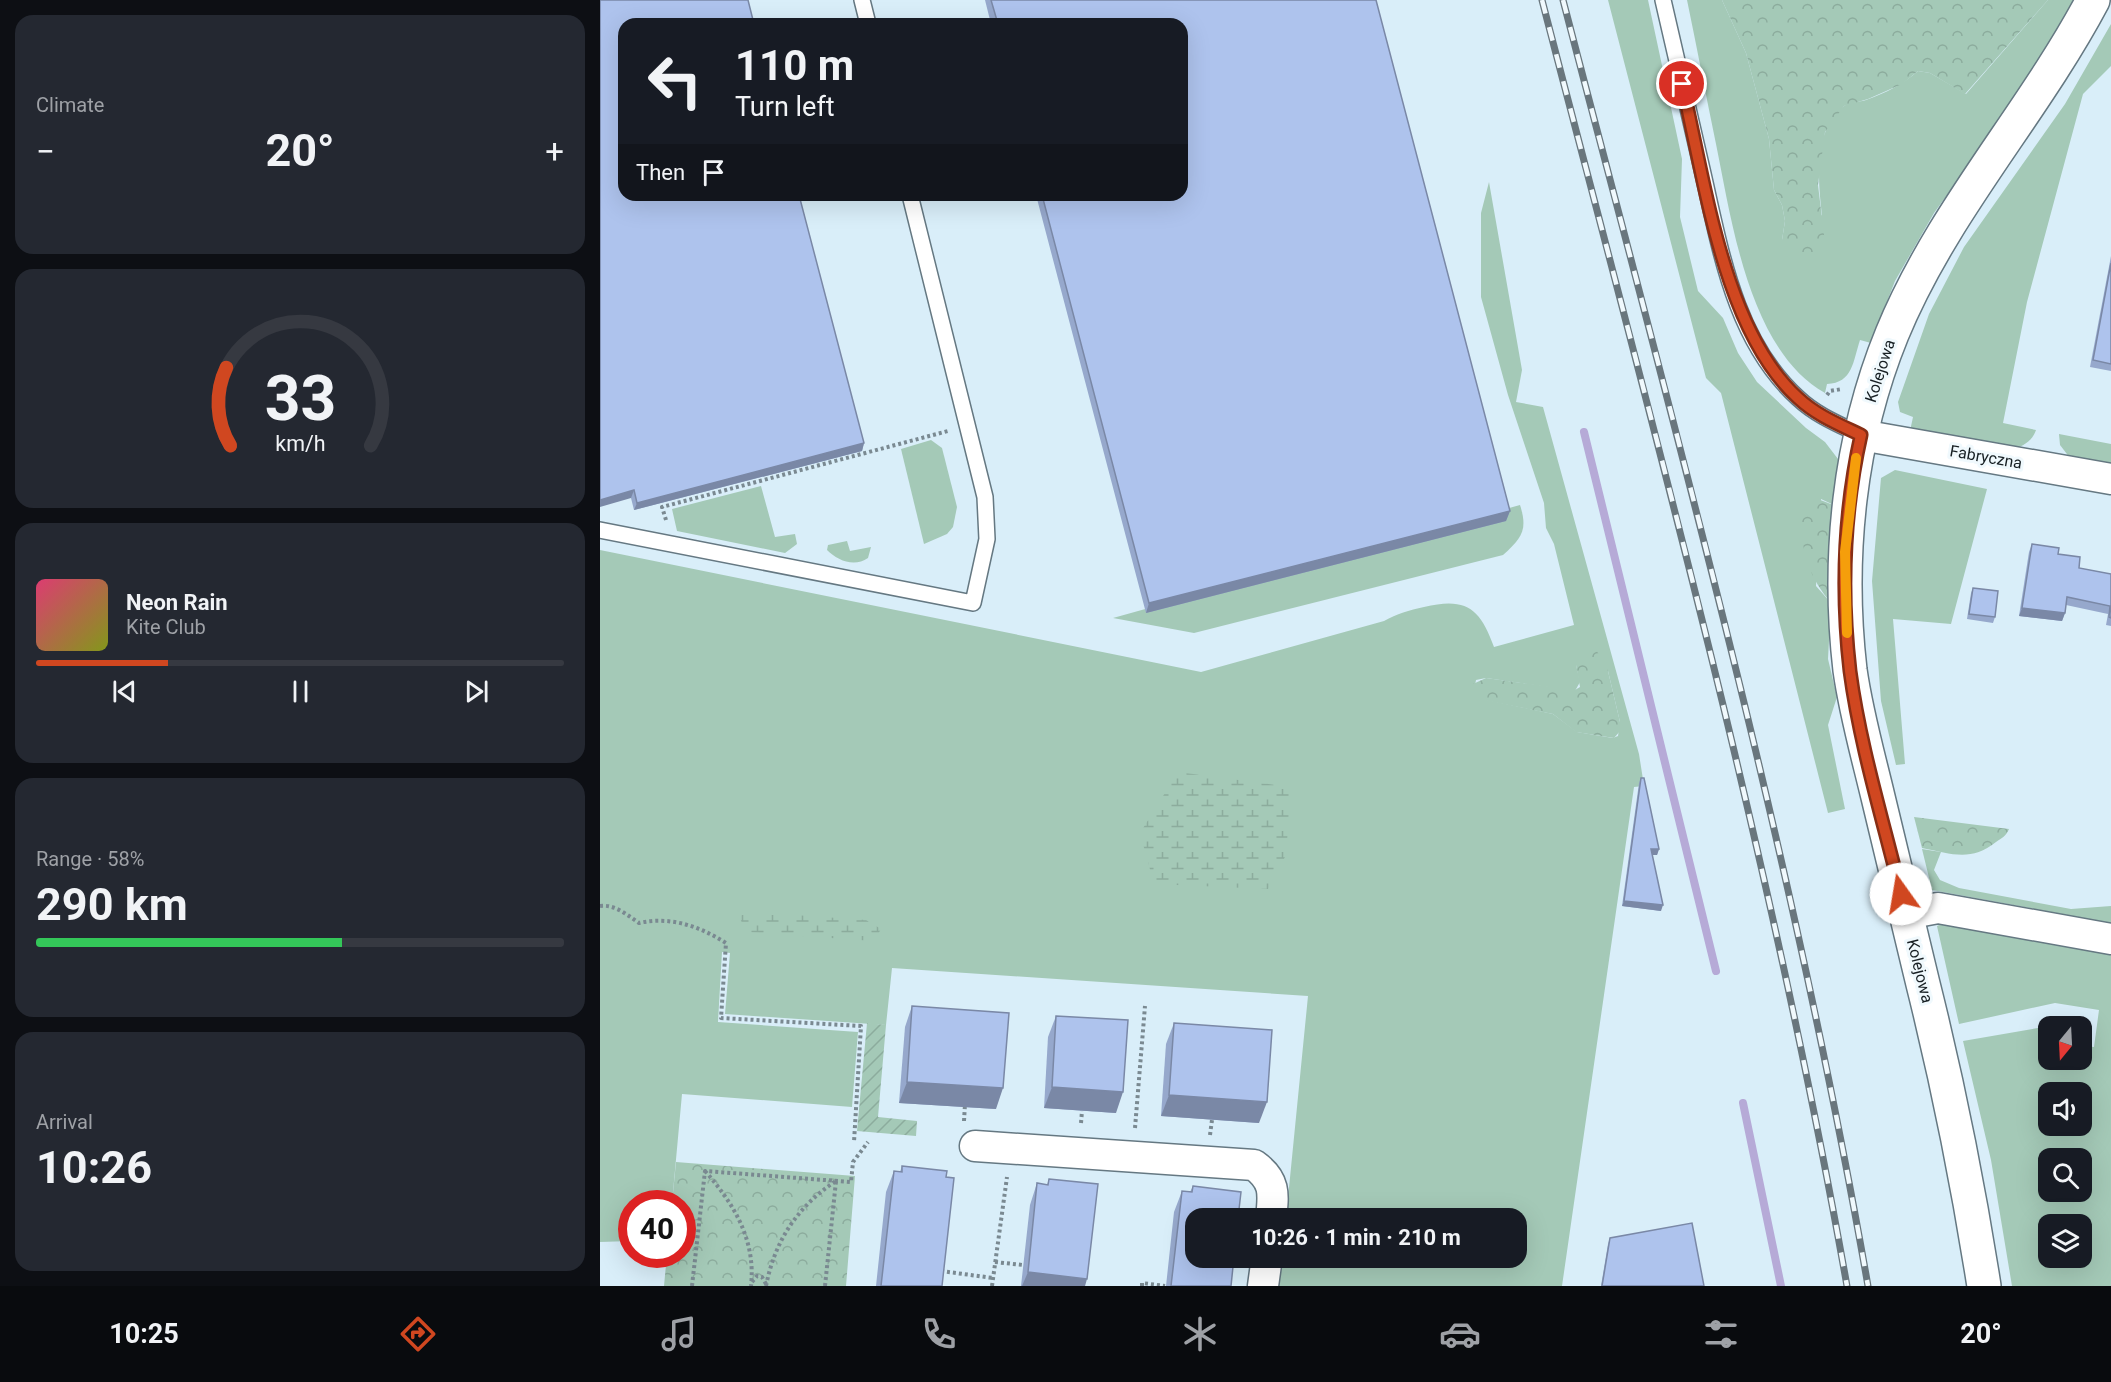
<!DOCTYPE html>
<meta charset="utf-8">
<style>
:root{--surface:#171b24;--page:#242831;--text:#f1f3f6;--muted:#9ea1a6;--line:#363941;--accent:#d04720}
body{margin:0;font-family:Roboto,sans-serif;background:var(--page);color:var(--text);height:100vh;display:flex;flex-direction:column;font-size:22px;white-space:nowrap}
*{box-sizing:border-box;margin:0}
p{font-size:20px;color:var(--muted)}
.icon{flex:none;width:33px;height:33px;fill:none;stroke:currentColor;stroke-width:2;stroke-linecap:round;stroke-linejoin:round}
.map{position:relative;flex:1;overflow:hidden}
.panel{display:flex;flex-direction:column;gap:15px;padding:15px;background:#0d0f14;width:600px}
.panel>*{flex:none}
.top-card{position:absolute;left:18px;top:18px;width:570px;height:183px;border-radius:18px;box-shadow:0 6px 24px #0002;background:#171b24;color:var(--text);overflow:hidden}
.needle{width:39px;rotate:198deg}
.buttons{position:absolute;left:1438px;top:1016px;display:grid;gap:12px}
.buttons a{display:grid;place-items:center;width:54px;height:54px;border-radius:12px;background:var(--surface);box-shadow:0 6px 24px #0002;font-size:30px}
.speed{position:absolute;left:18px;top:1190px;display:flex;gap:12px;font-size:30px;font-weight:700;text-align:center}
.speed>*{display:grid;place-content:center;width:78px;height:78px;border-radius:50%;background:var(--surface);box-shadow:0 6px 24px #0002;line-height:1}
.speed .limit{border:9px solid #d22;background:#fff;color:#111}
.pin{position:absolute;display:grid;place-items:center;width:51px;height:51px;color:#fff;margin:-26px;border:3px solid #fff;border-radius:50%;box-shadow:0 2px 6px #0007}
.me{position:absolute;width:66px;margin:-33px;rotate:347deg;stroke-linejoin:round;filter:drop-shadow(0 0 4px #0008)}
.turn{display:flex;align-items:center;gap:21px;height:126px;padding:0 18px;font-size:27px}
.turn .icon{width:78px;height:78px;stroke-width:2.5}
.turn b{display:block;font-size:42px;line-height:51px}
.then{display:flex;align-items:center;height:57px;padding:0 18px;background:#0003;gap:12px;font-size:22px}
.big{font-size:45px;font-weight:700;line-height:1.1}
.panel .tile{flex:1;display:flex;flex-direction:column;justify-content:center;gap:9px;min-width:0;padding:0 21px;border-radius:18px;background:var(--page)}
.panel .dial{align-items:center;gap:0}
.dial svg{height:156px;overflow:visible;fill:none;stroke:var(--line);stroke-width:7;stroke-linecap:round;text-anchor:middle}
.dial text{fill:var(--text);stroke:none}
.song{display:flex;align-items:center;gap:18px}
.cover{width:72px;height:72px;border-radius:9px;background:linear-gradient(135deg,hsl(340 70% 55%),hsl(70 70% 35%))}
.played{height:6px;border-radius:3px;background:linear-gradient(90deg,var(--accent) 25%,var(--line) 25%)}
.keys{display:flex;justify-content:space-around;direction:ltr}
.heat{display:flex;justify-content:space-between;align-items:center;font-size:33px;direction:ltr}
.charge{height:9px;border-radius:4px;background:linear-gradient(90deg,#34c759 58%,var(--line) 0)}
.trip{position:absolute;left:585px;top:1208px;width:342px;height:60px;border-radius:18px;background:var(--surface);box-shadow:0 6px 24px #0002;font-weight:700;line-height:60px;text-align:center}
.tabs{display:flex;height:96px;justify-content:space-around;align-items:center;background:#090b0e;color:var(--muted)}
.tabs .icon{width:42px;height:42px}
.tabs .selected{color:var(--accent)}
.tabs b{font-size:27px;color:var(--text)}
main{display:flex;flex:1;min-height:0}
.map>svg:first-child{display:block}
.grass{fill:#a4c9b7;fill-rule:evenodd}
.forest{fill:url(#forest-crowns)}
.wetland{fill:url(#wetland-marsh)}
.garden{fill:url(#garden-furrows)}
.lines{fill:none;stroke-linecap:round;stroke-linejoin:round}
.stream{stroke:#b6aad7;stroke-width:8}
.service-casing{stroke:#657882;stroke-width:18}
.minor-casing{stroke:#657882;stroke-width:33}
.tertiary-casing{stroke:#657882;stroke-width:36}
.path{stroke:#7a8991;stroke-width:4;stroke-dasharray:3 3;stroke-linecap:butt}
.service{stroke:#fff;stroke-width:15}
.minor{stroke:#fff;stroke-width:30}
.tertiary{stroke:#fff;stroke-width:33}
.rail-casing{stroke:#69767d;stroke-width:7}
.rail{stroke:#f0f9fd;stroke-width:4.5;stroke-dasharray:14;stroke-linecap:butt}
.wall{fill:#96a8cc}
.shaded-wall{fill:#7a88a6}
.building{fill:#aec3ed;stroke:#7a88a6;stroke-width:1.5}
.route-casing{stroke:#872e15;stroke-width:15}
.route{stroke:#d04720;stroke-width:10}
.slow{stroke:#f59e0b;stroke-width:10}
.labels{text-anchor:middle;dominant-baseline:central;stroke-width:6;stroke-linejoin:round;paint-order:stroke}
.street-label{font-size:16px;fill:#171f23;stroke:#f0f9fd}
</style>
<main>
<section class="panel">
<div class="tile"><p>Climate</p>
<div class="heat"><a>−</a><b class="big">20°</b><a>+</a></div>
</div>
<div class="tile dial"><svg viewBox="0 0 100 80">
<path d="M14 69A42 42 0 1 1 86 69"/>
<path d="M14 69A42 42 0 0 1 12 29" stroke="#d04720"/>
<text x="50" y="56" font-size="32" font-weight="700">33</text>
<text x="50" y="72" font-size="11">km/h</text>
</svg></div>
<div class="tile">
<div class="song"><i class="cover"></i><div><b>Neon Rain</b><p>Kite Club</p></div></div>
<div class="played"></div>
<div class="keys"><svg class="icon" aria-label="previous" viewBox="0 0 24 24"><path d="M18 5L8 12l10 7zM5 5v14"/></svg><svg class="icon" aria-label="pause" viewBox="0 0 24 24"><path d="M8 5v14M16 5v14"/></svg><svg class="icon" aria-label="next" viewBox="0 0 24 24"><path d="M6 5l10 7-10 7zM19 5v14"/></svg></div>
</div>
<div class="tile"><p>Range · 58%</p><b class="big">290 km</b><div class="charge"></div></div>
<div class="tile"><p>Arrival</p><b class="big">10:26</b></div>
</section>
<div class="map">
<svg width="1511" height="1286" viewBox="0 0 1511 1286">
<defs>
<pattern id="forest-crowns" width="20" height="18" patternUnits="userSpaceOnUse" patternTransform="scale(1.5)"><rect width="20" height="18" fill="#a4c9b7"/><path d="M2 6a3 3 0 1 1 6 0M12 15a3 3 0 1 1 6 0" fill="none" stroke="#8cac9d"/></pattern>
<pattern id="wetland-marsh" width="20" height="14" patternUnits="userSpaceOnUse" patternTransform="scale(1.5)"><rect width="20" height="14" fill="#a4c9b7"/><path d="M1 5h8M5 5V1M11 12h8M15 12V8" fill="none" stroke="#8cac9d"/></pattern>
<pattern id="garden-furrows" width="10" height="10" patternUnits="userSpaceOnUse" patternTransform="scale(1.5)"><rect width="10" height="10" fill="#a4c9b7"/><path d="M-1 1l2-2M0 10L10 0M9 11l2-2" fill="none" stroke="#8cac9d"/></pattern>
</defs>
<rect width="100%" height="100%" fill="#d9eef9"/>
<g class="grass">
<polygon points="1008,0 1048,0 1082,159 1080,217 1098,291 1123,318 1138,353 1157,382 1206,428 1225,442 1238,459 1236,506 1221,499 1216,586 1231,603 1228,659 1237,697 1228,725 1245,809 1228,813 1121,393 1106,378"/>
<path d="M 1087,0 L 1122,0 L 1146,53 L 1169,139 L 1174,190 L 1182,205 L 1185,221 L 1182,240 L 1222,215 C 1218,182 1213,129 1244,106 C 1249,102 1260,102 1266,100 C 1286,93 1303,84 1318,71 L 1330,73 L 1366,94 L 1448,0 L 1473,0 L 1461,25 L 1395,128 L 1334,213 L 1295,281 L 1271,343 L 1260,340 C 1253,361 1253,383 1227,384 L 1225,393 C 1149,350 1132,222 1116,144 C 1106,96 1097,48 1087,0 Z"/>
<path d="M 1511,24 L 1511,66 L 1483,94 L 1427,302 L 1403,423 L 1436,430 C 1432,441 1425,445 1414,449 L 1310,431 L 1313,417 L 1300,412 L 1298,402 L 1329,314 L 1364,247 L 1465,104 Z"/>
<path d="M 889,182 L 922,370 L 916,402 L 943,407 L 1039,754 L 1044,786 L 1034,787 L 962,1286 L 677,1286 L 681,1257 L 916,1257 L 916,1218 L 686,1218 L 708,996 L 292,968 L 286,1025 L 125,1014 L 130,953 L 122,952 L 118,1022 L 258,1032 L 252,1107 L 82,1094 L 72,1203 L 32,1203 L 31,1241 L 0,1242 L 0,550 L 601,672 L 784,621 C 797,614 809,610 824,607 C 866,597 880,608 894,647 L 974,625 L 954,544 L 946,528 L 944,503 L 908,395 L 881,297 L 881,213 ZM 976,665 L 1008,671 L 1020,722 L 1018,736 L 1013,738 L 977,732 L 953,714 L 873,697 L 876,680 L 886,678 L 975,691 L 980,682 Z"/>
<polygon points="1459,434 1511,444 1511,465 1470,458 1460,445"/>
<polygon points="331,440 342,448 357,507 353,527 347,534 324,544 301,449"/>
<polygon points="1295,470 1387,489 1351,624 1293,619 1305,764 1296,765 1281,701 1272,581 1281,478"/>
<polygon points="161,486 175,537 195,534 197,544 185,553 77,531 72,509"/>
<path d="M 920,505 C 928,530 922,538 903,555 L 594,633 L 513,618 Z"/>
<path d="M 247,541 L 250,551 L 271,547 L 268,558 C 254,568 237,560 227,550 L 228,545 Z"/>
<polygon points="1322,849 1341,852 1334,870 1340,880 1359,888 1471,909 1511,906 1511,923 1332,890"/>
<path d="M 1346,922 L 1511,952 L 1511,1286 L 1412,1286 L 1391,1160 L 1363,1041 L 1455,1025 L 1449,1026 L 1449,1059 L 1482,1059 L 1482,1046 L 1494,1047 L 1499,1010 L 1455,1003 L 1359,1024 L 1337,926 ZM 1449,1092 L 1482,1092 L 1482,1125 L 1449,1125 ZM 1449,1158 L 1482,1158 L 1482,1191 L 1449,1191 ZM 1449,1224 L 1482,1224 L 1482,1257 L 1449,1257 Z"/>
</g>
<g class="forest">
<polygon points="1122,0 1448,0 1365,94 1330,73 1318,71 1302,84 1268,99 1244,106 1225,132 1218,185 1226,251 1214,265 1197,258 1182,240 1185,221 1182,205 1174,190 1169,139 1146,53"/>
<path d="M 1210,496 L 1236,506 L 1231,603 C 1205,573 1198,540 1203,501 Z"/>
<polygon points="994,646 1008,671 1020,722 1021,730 1014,738 976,732 953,714 873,698 873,684 886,678 975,690 980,687 976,665 979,654"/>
<path d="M 1314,817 L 1409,829 C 1406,836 1402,838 1396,842 C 1371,862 1352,854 1322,848 Z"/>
<polygon points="76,1162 255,1176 246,1286 64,1286 67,1254 82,1254 82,1203 72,1203"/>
</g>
<g class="wetland">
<polygon points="578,772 691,787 686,855 668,889 554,884 540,833"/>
<polygon points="153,912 266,920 281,929 274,941 146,932 139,916"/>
</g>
<polygon class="garden" points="267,1023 286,1025 278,1117 317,1121 316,1136 257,1131"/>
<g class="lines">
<g class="stream">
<polyline points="984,432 1116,971"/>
<polyline points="1143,1103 1181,1286"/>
</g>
<defs>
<g id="service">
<polyline points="262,0 268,24"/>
<path d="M 1063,0 C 1076,55 1088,110 1101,165 C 1120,246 1133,339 1198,398 C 1216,415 1238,424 1261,435"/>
<polyline points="0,530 373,603 387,539 385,497 310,195"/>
</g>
<g id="minor">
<polyline points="1261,435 1511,479"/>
<polyline points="1306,914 1338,908 1511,939"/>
<path d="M 375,1146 L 654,1165 C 675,1180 674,1193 671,1218"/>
<polyline points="663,1286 667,1257"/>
</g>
<path id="tertiary" d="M 1384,1286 C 1368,1184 1348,1084 1323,984 C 1308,922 1293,860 1278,797 C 1268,755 1256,713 1250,670 C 1237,558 1249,439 1292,334 C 1342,212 1432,115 1493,0"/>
</defs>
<use href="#service" class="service-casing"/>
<use href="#minor" class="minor-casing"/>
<use href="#tertiary" class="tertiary-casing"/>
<g class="path">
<polyline points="1227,395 1230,391 1242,389"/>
<polyline points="66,520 62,507 348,431"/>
<path d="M 0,906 C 15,904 27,915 39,923 C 70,916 99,926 126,943 L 121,1018 L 261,1026 L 254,1142"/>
<polyline points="364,1121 365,1104"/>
<polyline points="481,1123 482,1111"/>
<polyline points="535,1128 545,1006"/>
<polyline points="610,1135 612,1120"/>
<path d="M 105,1171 C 134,1204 156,1240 151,1286"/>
<polyline points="395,1262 423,1265"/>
<polyline points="341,1271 393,1278"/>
<polyline points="152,1282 157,1276 162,1277 166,1284"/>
<polyline points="92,1286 105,1171 251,1182 253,1162 268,1142"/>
<path d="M 166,1286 C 175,1240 198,1206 236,1181"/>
<polyline points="225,1286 236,1181"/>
<polyline points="392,1286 407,1177"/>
<polyline points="542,1286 542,1283 565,1286"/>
</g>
<use href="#service" class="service"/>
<use href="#minor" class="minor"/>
<use href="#tertiary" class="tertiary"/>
<defs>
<g id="rail">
<path d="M 942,0 C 1053,427 1170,852 1247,1286"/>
<path d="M 963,0 C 1074,426 1192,851 1268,1286"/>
</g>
</defs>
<use href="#rail" class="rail-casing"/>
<use href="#rail" class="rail"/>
</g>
<g class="wall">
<polygon points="0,0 264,443 262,451 34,510 31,498"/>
<polygon points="385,0 776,0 910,511 906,521 546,613 436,195 582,195 582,24 391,24"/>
<polygon points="1511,256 1511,371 1490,367"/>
<polygon points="1432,544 1458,554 1479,568 1511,574 1511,626 1506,625 1508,614 1466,605 1465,613 1462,621 1419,616 1429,552"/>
<polygon points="1373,588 1395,617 1393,623 1367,619 1371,593"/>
<polygon points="1041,778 1059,849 1057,855 1052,855 1061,911 1022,906 1039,783"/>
<polygon points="312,1006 396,1109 299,1103 305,1027"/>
<polygon points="456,1016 516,1113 444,1108 448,1037"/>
<polygon points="574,1023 659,1123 561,1116 566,1044"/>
<polygon points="302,1166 342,1286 276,1286 286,1192 294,1171 300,1172"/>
<polygon points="449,1179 485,1286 421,1286 430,1205 437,1183 447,1185"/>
<polygon points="593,1186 631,1286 566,1286 574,1212 582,1191 590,1192"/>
<polygon points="1010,1238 1104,1286 1001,1286 1008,1244"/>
</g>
<g class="shaded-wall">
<polygon points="264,443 262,451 34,510 37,503"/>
<polygon points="34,490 31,498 0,507 0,500"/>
<polygon points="910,511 906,521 546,613 549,603"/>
<polygon points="1422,608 1465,613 1462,621 1419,616"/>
<polygon points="1051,849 1059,849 1057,855 1049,855"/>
<polygon points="1024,901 1063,905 1061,911 1022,906"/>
<polygon points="307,1082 403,1088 396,1109 299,1103"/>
<polygon points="452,1087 523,1092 516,1113 444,1108"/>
<polygon points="569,1095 667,1102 659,1123 561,1116"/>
<polygon points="428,1272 487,1279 485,1286 422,1286"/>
</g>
<g class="building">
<polygon points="0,0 148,0 154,24 24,24 24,195 199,195 264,443 37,503 34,490 0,500"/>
<polygon points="391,0 776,0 910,511 549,603 442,195 582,195 582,24 398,24"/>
<polygon points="1511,263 1511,364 1493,360"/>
<polygon points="1432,544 1459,548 1458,554 1480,557 1479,568 1511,574 1511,618 1509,617 1510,606 1467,597 1465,613 1422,608"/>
<polygon points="1373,588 1398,591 1395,617 1369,614"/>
<polygon points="1041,778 1044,778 1059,849 1051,849 1063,905 1024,901"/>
<polygon points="312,1006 409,1013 403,1088 307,1082"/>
<polygon points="456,1016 528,1020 523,1092 452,1087"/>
<polygon points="574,1023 672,1030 667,1102 569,1095"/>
<polygon points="302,1166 347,1171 346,1177 354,1178 342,1286 281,1286 294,1171 302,1172"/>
<polygon points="449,1179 498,1184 487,1279 428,1272 437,1183 448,1185"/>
<polygon points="593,1186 641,1192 638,1218 596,1218 596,1257 634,1257 631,1286 571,1286 582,1191 592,1192"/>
<polygon points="1092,1223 1104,1286 1002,1286 1010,1238"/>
</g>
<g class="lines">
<defs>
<path id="route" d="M 1082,84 C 1105,180 1123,330 1198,398 C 1216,415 1238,424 1261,435 C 1244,511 1241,593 1250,671 C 1260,746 1283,820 1301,894"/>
</defs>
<use href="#route" class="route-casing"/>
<use href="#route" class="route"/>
<polyline class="slow" points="1247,633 1245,552 1256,458"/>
</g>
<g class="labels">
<g class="street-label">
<text transform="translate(1280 371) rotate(-72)">Kolejowa</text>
<text transform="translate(1386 457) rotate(10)">Fabryczna</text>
<text transform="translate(1320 971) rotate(76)">Kolejowa</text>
</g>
</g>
</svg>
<div class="buttons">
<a><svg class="needle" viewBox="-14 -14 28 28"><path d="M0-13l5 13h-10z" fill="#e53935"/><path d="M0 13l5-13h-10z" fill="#9ea1a6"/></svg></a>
<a><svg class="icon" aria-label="sound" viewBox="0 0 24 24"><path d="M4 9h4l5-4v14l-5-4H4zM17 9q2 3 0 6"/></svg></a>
<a><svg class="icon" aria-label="search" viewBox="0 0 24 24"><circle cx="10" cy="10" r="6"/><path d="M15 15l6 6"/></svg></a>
<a><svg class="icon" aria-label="layers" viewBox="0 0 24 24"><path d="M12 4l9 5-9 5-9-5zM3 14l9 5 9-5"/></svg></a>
</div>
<div class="speed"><div class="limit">40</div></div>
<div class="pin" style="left:1082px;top:84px;background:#d93025"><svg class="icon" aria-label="arrive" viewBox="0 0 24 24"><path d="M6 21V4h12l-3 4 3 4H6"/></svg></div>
<svg class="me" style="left:1301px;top:894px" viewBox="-20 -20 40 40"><circle r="19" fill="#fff"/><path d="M0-13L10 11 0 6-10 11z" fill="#d04720"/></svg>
<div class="trip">10:26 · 1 min · 210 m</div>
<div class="top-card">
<div class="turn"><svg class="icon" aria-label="left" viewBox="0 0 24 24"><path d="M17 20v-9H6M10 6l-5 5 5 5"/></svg><div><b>110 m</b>Turn left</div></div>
<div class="then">Then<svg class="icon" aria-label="arrive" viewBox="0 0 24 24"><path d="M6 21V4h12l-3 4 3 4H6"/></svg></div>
</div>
</div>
</main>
<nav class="tabs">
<b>10:25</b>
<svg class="icon selected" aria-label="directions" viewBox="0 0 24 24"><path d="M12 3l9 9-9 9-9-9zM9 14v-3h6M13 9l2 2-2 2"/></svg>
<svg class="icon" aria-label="music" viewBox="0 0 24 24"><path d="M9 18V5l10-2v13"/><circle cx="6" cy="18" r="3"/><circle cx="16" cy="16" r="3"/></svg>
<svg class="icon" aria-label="phone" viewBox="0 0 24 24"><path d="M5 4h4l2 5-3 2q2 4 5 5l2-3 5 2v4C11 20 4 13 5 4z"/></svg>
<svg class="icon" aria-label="climate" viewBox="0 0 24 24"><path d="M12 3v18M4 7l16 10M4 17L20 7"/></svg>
<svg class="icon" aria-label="car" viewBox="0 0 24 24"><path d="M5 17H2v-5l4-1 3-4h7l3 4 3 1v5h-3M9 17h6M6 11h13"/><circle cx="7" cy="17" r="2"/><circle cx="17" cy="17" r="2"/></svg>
<svg class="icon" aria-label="filters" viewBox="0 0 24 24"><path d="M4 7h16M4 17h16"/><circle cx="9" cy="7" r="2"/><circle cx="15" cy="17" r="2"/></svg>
<b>20°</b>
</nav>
